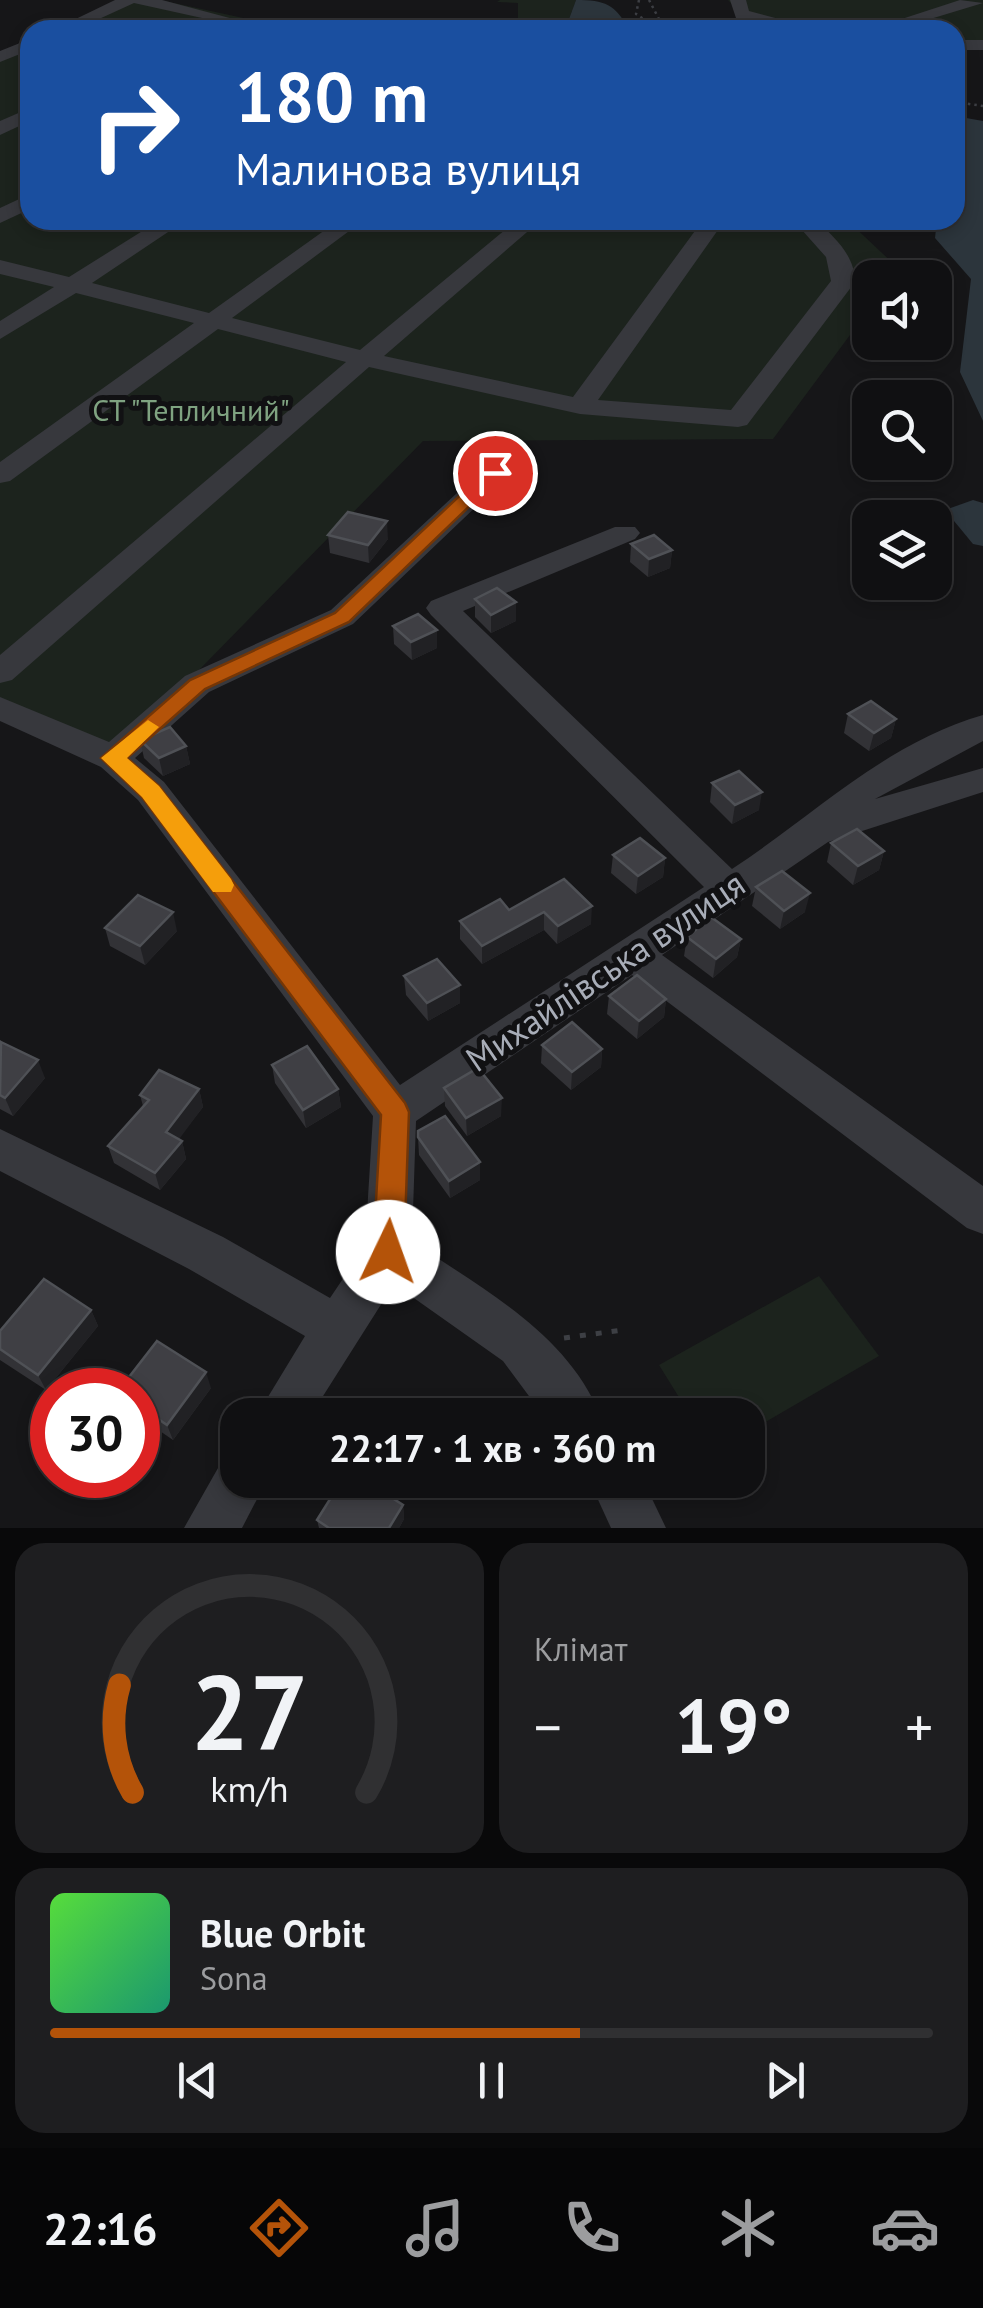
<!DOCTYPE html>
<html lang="uk">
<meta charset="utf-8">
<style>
:root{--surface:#101012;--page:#1e1e20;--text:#f1f3f6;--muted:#9c9d9f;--line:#303032;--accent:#b45309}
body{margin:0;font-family:"PT Sans",sans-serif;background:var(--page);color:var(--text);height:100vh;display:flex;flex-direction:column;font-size:38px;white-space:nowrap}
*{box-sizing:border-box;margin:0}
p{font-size:32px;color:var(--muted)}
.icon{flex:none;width:55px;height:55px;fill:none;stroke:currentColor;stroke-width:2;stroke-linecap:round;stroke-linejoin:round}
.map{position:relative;height:1528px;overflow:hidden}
.side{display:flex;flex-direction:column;gap:15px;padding:15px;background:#09090a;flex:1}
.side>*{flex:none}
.banner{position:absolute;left:20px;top:20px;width:945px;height:210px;border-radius:30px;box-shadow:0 5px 15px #0003,0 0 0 2px var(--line);background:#1a4fa0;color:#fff;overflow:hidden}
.controls{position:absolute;left:852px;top:260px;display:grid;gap:20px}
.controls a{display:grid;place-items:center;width:100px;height:100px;border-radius:20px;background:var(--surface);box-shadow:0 5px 15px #0003,0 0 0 2px var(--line);font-size:50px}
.speed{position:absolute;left:30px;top:1368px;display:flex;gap:20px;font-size:50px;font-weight:700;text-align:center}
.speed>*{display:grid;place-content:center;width:130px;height:130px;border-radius:50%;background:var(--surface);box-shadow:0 5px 15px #0003,0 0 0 2px var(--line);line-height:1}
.speed .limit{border:15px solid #d22;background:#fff;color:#111}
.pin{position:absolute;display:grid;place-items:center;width:85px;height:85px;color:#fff;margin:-42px;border:5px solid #fff;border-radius:50%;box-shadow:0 2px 10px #0007}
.me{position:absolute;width:110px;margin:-55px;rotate:3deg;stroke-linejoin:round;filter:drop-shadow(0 0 8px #0008)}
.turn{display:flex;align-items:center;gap:35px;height:210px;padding:0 50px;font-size:45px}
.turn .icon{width:130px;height:130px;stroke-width:2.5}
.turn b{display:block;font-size:70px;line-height:85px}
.big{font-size:75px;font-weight:600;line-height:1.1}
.side .tile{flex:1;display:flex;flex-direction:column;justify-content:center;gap:15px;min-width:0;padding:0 35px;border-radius:30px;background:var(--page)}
.side .dial{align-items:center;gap:0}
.dial svg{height:260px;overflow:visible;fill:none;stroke:var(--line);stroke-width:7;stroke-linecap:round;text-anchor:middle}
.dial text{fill:var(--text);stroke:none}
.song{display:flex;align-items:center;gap:30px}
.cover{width:120px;height:120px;border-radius:15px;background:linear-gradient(135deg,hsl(110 70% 55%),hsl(160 70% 35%))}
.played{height:10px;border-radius:5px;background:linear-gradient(90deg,var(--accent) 60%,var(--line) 60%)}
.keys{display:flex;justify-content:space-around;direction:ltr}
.heat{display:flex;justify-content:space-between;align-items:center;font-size:55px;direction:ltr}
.side .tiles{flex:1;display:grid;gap:15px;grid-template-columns:1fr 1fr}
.tile:last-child{grid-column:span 2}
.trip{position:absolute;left:220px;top:1398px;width:545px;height:100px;border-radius:30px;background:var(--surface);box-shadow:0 5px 15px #0003,0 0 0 2px var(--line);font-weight:600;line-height:100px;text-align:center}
.menu{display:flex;height:160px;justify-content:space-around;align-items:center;background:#060607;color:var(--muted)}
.menu .icon{width:70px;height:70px}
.menu .current{color:var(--accent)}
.menu b{font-size:45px;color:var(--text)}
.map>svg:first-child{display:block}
.green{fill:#1c231d}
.water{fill:#2c353c}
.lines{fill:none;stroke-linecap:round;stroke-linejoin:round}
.path-far1{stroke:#3d3f44;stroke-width:2.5;stroke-dasharray:2.5 4;stroke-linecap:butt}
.path{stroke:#3d3f44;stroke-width:5;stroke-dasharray:6 10;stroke-linecap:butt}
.minor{fill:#37383d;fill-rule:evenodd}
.wall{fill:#323236}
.shaded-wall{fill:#212124}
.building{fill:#3f3f44;stroke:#4f5156;stroke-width:2.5}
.route{fill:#b45309;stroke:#753606;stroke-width:2.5}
.slow{fill:#f59e0b}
.labels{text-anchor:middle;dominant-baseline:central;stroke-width:10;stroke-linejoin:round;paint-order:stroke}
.far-park-label{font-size:30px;fill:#7fa381;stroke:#111113}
.street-label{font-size:35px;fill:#a8adb8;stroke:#111113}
</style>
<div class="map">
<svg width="983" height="1528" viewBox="0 0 983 1528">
<rect width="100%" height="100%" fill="#161618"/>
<g class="green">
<polygon points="124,0 160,0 298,30 56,30"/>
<polygon points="500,0 576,0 565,30 525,30 518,20 518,3 497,2"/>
<polygon points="728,0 983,0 983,50 955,48 955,30 757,30"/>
<polygon points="30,41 30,220 847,220 899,269 893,277 870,278 870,308 773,439 423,441 113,758 0,712 0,55"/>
<polygon points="819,1276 879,1356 748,1432 748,1415 690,1415 659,1365"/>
</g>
<g class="water">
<path d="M 576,0 C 605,0 615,4 629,30 L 565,30 Z"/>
<polygon points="955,116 983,121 983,421 960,372 971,279 935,238 937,220 955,220"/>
<polygon points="973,500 983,503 983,546 973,544 945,510"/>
</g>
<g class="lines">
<g class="path-far1">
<polyline points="639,0 636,14 660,30"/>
<polyline points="649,0 659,19 691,30"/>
<polyline points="955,102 983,106"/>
</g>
<polyline class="path" points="564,1338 623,1330"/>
<g class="minor">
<polygon points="115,0 162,0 275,30 248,30 220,23 192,30 192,23 202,18 134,3 75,30 53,30"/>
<polygon points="730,0 746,0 749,11 821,30 791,30 736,18"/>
<polygon points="960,0 983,3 894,30 868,30"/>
<polygon points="30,39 30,50 0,62 0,51"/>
<rect x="955" y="40" width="28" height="10"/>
<polygon points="30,108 30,121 0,135 0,121"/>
<polygon points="30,194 30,209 0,223 0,208"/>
<path d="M 160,220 L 186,220 L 92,283 L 209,313 L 339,220 L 364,220 L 232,318 L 360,350 L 517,220 L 541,220 L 384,356 L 573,397 L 703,220 L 725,220 L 598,400 L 731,410 L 831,281 L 826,257 L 793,220 L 816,220 C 834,237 855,255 855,282 L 747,425 L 738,427 L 580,414 L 369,367 L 12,680 L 0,683 L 0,655 L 346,362 L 218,329 L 10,481 L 0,483 L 0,462 L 194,323 L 76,293 L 0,339 L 0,321 L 54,287 L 0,274 L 0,260 L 69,277 Z"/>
<path d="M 495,465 L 505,467 L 509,473 L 505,479 L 353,624 L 209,692 L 135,758 L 164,782 L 400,1085 L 704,887 L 431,615 L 426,608 L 431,601 L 615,527 L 635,527 L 640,533 L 635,539 L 463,611 L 732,869 C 813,816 887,742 983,715 L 983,741 L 875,799 L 983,768 L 983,792 L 828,842 L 662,955 L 983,1186 L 983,1234 L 967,1228 L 632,975 L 416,1121 L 412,1241 C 482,1289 567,1333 600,1415 L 543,1415 L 503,1361 L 394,1284 L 311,1415 L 257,1415 L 305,1336 L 189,1269 L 0,1171 L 0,1129 L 223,1237 L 330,1298 L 365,1246 L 373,1116 L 138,800 L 101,767 L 0,721 L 0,697 L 109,742 L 185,676 L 331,610 L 485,467 Z"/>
<polygon points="238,1455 238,1480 267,1480 242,1528 184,1528 222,1461"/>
<polygon points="589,1480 643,1480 666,1528 611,1528"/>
</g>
</g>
<g class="wall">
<polygon points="328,535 388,539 369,563 330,553"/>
<polygon points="631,544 672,550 670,568 648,577 630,562"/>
<polygon points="475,599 516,602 516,621 491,633 475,617"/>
<polygon points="393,626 437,630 437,648 412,660 394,644"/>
<polygon points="848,714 896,719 891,738 869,751 844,733"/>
<polygon points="140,740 186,746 190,764 163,776 144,758"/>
<polygon points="712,783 759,810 732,824 710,802"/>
<polygon points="831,843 884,851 879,870 853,885 827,862"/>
<polygon points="613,855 665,858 663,877 636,894 611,873"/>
<polygon points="564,879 591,924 557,944 544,930 482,964 460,939 460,921 509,910"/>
<polygon points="756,887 805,912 780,929 752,906"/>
<polygon points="105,928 177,931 145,965 110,946"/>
<polygon points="687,937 741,939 737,957 713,978 684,956"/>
<polygon points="404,976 460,1003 428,1021 406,995"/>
<polygon points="609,996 666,999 664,1017 637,1039 607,1014"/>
<polygon points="0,1044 45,1078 13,1116 0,1109"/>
<polygon points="542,1045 602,1049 601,1067 571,1090 541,1063"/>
<polygon points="272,1065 338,1089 341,1107 306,1128 275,1083"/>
<polygon points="444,1088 501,1116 467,1136 445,1106"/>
<polygon points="199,1089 203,1107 178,1139 182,1141 186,1159 160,1190 114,1163 108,1146 143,1106 140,1095"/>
<polygon points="418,1137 480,1162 480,1180 450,1198 419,1155"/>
<polygon points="91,1310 98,1326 46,1390 0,1360 0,1331"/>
<polygon points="211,1388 173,1440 138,1416 138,1390"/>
<polygon points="403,1505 404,1519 399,1528 319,1528 317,1520"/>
</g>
<g class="shaded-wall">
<polygon points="387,521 388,539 369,563 368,545"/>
<polygon points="672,550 670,568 648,577 649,559"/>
<polygon points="516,602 516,621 491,633 491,615"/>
<polygon points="437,630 437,648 412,660 411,642"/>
<polygon points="896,719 891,738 869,751 874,733"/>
<polygon points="186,746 190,764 163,776 159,758"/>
<polygon points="762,792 759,810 732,824 735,805"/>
<polygon points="884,851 879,870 853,885 858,866"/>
<polygon points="665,858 663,877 636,894 638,876"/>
<polygon points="810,893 805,912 780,929 784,911"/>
<polygon points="592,906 591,924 557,944 558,926"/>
<polygon points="173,912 177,931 145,965 140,946"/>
<polygon points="544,912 544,930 482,964 482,946"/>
<polygon points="741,939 737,957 713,978 716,959"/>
<polygon points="460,985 460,1003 428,1021 427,1003"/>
<polygon points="666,999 664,1017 637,1039 639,1021"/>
<polygon points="602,1049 601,1067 571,1090 572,1072"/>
<polygon points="38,1060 45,1078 13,1116 5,1098"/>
<polygon points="199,1089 203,1107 171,1150 166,1132"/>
<polygon points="338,1089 341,1107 306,1128 303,1110"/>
<polygon points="502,1098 501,1116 467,1136 466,1118"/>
<polygon points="182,1141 186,1159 160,1190 155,1173"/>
<polygon points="480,1162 480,1180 450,1198 449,1181"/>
<polygon points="91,1310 98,1326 46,1390 38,1375"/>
<polygon points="206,1372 211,1388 173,1440 167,1425"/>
<polygon points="403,1505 404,1519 399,1528 389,1528"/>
</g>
<g class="building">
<polygon points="348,512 387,521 368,545 328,535"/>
<polygon points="654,535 672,550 649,559 631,544"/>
<polygon points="497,588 516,602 491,615 475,599"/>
<polygon points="418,614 437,630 411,642 393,626"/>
<polygon points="871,701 896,719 874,733 848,714"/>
<polygon points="170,727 186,746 159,758 140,740"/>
<polygon points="739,771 762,792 735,805 712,783"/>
<polygon points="857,829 884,851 858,866 831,843"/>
<polygon points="640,838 665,858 638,876 613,855"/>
<polygon points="782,871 810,893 784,911 756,887"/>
<polygon points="564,879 592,906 558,926 544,912 482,946 460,921 500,899 509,910"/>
<polygon points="138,895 173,912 140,946 105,928"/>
<polygon points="711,917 741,939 716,959 687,937"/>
<polygon points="437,959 460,985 427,1003 404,976"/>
<polygon points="637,975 666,999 639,1021 609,996"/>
<polygon points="572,1022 602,1049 572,1072 542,1045"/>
<polygon points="1,1042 38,1060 5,1098 0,1095"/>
<polygon points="307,1046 338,1089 303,1110 272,1065"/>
<polygon points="478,1068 502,1098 466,1118 444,1088"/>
<polygon points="159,1070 199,1089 166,1132 182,1141 155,1173 108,1146 149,1100 140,1095"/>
<polygon points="445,1116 480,1162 449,1181 418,1137 418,1131"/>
<polygon points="44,1279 91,1310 38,1375 0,1349 0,1331"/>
<polygon points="157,1341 206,1372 167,1425 138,1405 138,1390 119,1390"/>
<polygon points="342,1480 364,1480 403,1505 389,1528 329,1528 317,1520"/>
</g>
<polygon class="route" points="488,469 504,473 349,622 205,689 127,758 159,786 405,1103 409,1112 404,1252 399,1262 388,1266 377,1262 373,1252 381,1115 142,797 101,758 190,680 335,613"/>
<polygon class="slow" points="148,720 159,727 127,758 159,786 231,879 234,885 231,892 213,892 142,797 101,758"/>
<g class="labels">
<g class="far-park-label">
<text x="191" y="409">СТ "Тепличний"</text>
</g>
<g class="street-label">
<text transform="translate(605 971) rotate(-34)">Михайлівська вулиця</text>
</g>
</g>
</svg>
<div class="controls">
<a><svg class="icon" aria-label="sound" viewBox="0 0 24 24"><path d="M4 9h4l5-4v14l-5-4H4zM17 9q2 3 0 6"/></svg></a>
<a><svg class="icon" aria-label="search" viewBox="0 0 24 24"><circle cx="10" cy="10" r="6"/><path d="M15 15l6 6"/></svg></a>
<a><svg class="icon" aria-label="layers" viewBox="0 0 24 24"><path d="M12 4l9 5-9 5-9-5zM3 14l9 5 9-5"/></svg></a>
</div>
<div class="speed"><div class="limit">30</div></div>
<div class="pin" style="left:495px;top:473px;background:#d93025"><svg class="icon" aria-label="arrive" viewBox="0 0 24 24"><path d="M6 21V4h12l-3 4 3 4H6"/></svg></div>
<svg class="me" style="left:388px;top:1252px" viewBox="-20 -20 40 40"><circle r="19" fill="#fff"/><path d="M0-13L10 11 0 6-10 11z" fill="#b45309"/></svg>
<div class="trip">22:17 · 1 хв · 360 m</div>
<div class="banner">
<div class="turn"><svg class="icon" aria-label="right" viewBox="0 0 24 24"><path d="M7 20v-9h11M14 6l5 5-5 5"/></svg><div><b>180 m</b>Малинова вулиця</div></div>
</div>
</div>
<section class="side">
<div class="tiles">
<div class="tile dial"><svg viewBox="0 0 100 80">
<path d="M14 69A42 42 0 1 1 86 69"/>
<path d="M14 69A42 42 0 0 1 10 36" stroke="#b45309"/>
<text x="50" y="56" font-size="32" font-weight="700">27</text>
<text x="50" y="72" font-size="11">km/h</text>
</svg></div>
<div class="tile"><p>Клімат</p>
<div class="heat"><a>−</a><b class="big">19°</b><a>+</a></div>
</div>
<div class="tile">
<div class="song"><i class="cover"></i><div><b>Blue Orbit</b><p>Sona</p></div></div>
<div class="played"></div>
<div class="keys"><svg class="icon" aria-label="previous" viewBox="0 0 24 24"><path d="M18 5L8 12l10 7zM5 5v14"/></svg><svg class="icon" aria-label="pause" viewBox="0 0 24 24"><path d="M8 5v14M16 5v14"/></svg><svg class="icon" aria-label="next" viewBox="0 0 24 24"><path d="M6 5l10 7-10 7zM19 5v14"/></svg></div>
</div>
</div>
</section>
<nav class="menu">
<b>22:16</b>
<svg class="icon current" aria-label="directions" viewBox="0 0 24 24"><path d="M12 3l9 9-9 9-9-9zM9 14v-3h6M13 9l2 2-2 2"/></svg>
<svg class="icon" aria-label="music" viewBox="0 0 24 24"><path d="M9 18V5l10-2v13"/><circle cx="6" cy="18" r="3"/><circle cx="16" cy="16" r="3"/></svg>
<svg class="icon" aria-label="phone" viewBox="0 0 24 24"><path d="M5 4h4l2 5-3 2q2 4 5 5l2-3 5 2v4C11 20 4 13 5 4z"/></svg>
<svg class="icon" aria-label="climate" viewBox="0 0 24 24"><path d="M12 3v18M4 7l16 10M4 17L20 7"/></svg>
<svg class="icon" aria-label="car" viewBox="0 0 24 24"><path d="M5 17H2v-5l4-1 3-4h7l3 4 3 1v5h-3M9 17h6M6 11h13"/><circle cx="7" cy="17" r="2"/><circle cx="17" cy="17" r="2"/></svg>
</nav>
